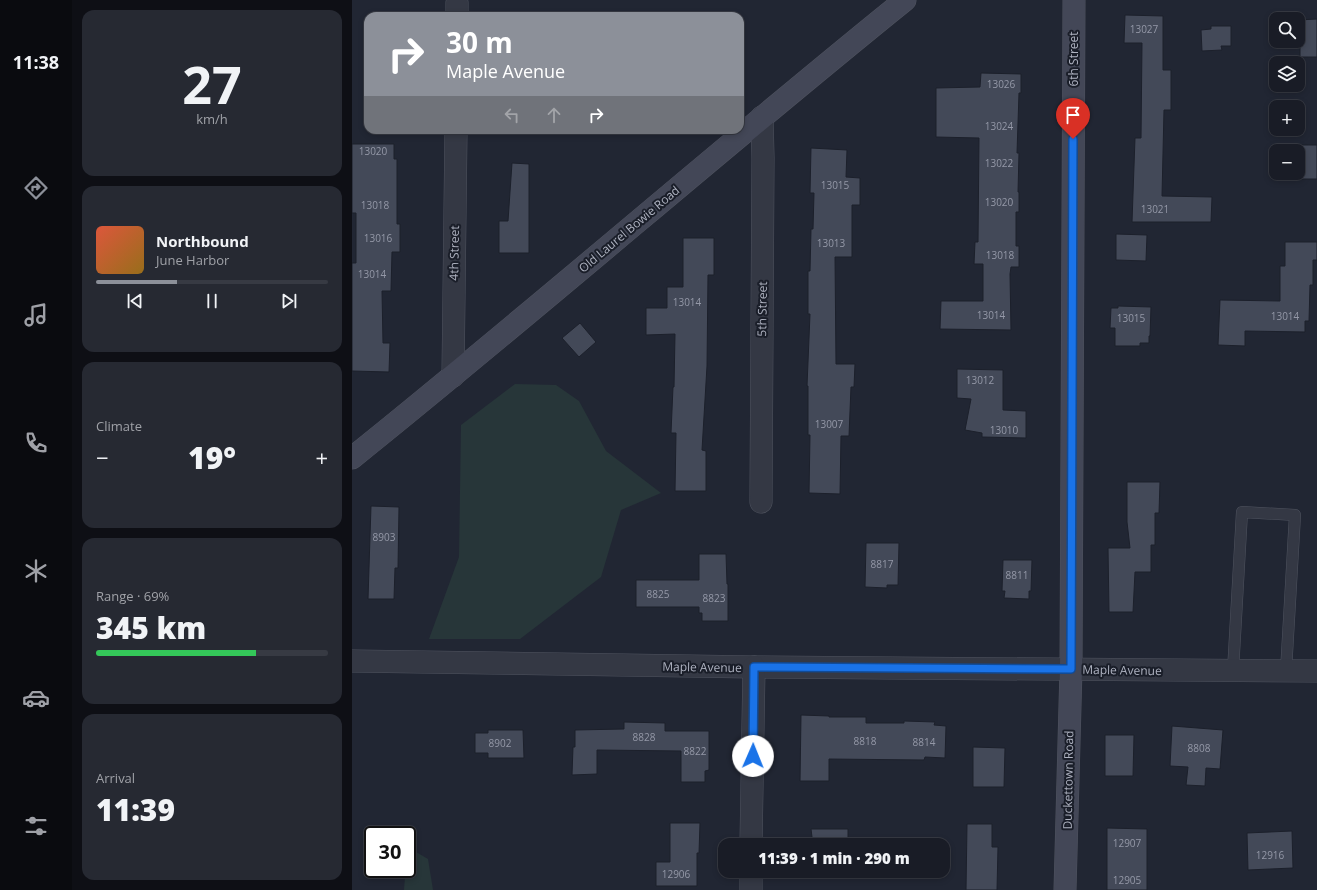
<!DOCTYPE html>
<meta charset="utf-8">
<style>
:root{--surface:#191c26;--page:#262932;--text:#f1f3f6;--muted:#9fa1a7;--line:#373a43;--accent:#8c9099}
body{margin:0;font-family:"Open Sans",sans-serif;background:var(--page);color:var(--text);height:100vh;display:flex;flex-direction:column;font-size:15px;white-space:nowrap}
*{box-sizing:border-box;margin:0}
p{font-size:13px;color:var(--muted)}
.icon{flex:none;width:22px;height:22px;fill:none;stroke:currentColor;stroke-width:2;stroke-linecap:round;stroke-linejoin:round}
.map{position:relative;flex:1;overflow:hidden}
.panel{display:flex;flex-direction:column;gap:10px;padding:10px;background:#0e0f15;width:280px}
.panel>*{flex:none}
.top-card{position:absolute;left:12px;top:12px;width:380px;height:122px;border-radius:12px;box-shadow:0 2px 6px #0003,0 0 0 1px var(--line);background:#8c9099;color:#fff;overflow:hidden}
.tools{position:absolute;left:917px;top:12px;display:grid;gap:8px}
.tools a{display:grid;place-items:center;width:36px;height:36px;border-radius:8px;background:var(--surface);box-shadow:0 2px 6px #0003,0 0 0 1px var(--line);font-size:20px}
.speed{position:absolute;left:12px;top:826px;display:flex;gap:8px;font-size:20px;font-weight:700;text-align:center}
.speed>*{display:grid;place-content:center;width:52px;height:52px;border-radius:50%;background:var(--surface);box-shadow:0 2px 6px #0003,0 0 0 1px var(--line);line-height:1}
.speed .limit{border:2px solid #111;border-radius:6px;background:#fff;color:#111}
.pin{position:absolute;display:grid;place-items:center;width:34px;height:34px;color:#fff;margin:-41px -17px;border-radius:50% 50% 50% 0;rotate:-45deg;box-shadow:0 0 4px #0007}
.pin .icon{rotate:45deg}
.me{position:absolute;width:44px;margin:-22px;rotate:1deg;stroke-linejoin:round;filter:drop-shadow(0 0 3px #0008)}
.turn{display:flex;align-items:center;gap:14px;height:84px;padding:0 16px;font-size:18px}
.turn .icon{width:52px;height:52px;stroke-width:2.5}
.turn b{display:block;font-size:28px;line-height:34px}
.lanes{display:flex;align-items:center;height:38px;padding:0 16px;background:#0003;justify-content:center;gap:20px;direction:ltr}
.lanes .off{opacity:.35}
.big{font-size:30px;font-weight:800;line-height:1.1}
.panel .card{flex:1;display:flex;flex-direction:column;justify-content:center;gap:6px;min-width:0;padding:0 14px;border-radius:12px;background:var(--page)}
.panel .dial{align-items:center;gap:0}
.dial b{font-size:52px;line-height:1}
.song{display:flex;align-items:center;gap:12px}
.cover{width:48px;height:48px;border-radius:6px;background:linear-gradient(135deg,hsl(10 70% 55%),hsl(40 70% 35%))}
.played{height:4px;border-radius:2px;background:linear-gradient(90deg,var(--accent) 35%,var(--line) 35%)}
.keys{display:flex;justify-content:space-around;direction:ltr}
.heat{display:flex;justify-content:space-between;align-items:center;font-size:22px;direction:ltr}
.charge{height:6px;border-radius:3px;background:linear-gradient(90deg,#34c759 69%,var(--line) 0)}
.trip{position:absolute;left:366px;top:838px;width:232px;height:40px;border-radius:12px;background:var(--surface);box-shadow:0 2px 6px #0003,0 0 0 1px var(--line);font-weight:800;line-height:40px;text-align:center}
main{display:flex;flex:1;min-height:0}
.tabs{display:flex;flex-direction:column;width:72px;justify-content:space-around;align-items:center;background:#0a0b0f;color:var(--muted)}
.tabs .icon{width:28px;height:28px}
.tabs .current{color:var(--accent)}
.tabs b{font-size:18px;color:var(--text)}
.map>svg:first-child{display:block}
.green{fill:#273639}
.building{fill:#434958;stroke:#1c202b}
.lines{fill:none;stroke-linecap:round;stroke-linejoin:round}
.lane-casing{stroke:#4f535f;stroke-width:12}
.street-casing{stroke:#4f535f;stroke-width:23}
.secondary-casing{stroke:#4f535f;stroke-width:23}
.lane{stroke:#343844;stroke-width:11}
.street{stroke:#343844;stroke-width:22}
.secondary{stroke:#434757;stroke-width:22}
.route-casing{stroke:#114b97;stroke-width:10}
.route{stroke:#1a73e8;stroke-width:7}
.labels{text-anchor:middle;dominant-baseline:central;stroke-width:4;stroke-linejoin:round;paint-order:stroke}
.number-label{font-size:10px;fill:#9498a7}
.street-label{font-size:12px;fill:#afb3c1;stroke:#1a1e29}
</style>
<main>
<nav class="tabs">
<b>11:38</b>
<svg class="icon current" aria-label="directions" viewBox="0 0 24 24"><path d="M12 3l9 9-9 9-9-9zM9 14v-3h6M13 9l2 2-2 2"/></svg>
<svg class="icon" aria-label="music" viewBox="0 0 24 24"><path d="M9 18V5l10-2v13"/><circle cx="6" cy="18" r="3"/><circle cx="16" cy="16" r="3"/></svg>
<svg class="icon" aria-label="phone" viewBox="0 0 24 24"><path d="M5 4h4l2 5-3 2q2 4 5 5l2-3 5 2v4C11 20 4 13 5 4z"/></svg>
<svg class="icon" aria-label="climate" viewBox="0 0 24 24"><path d="M12 3v18M4 7l16 10M4 17L20 7"/></svg>
<svg class="icon" aria-label="car" viewBox="0 0 24 24"><path d="M5 17H2v-5l4-1 3-4h7l3 4 3 1v5h-3M9 17h6M6 11h13"/><circle cx="7" cy="17" r="2"/><circle cx="17" cy="17" r="2"/></svg>
<svg class="icon" aria-label="filters" viewBox="0 0 24 24"><path d="M4 7h16M4 17h16"/><circle cx="9" cy="7" r="2"/><circle cx="15" cy="17" r="2"/></svg>
</nav>
<section class="panel">
<div class="card dial"><b>27</b><p>km/h</p></div>
<div class="card">
<div class="song"><i class="cover"></i><div><b>Northbound</b><p>June Harbor</p></div></div>
<div class="played"></div>
<div class="keys"><svg class="icon" aria-label="previous" viewBox="0 0 24 24"><path d="M18 5L8 12l10 7zM5 5v14"/></svg><svg class="icon" aria-label="pause" viewBox="0 0 24 24"><path d="M8 5v14M16 5v14"/></svg><svg class="icon" aria-label="next" viewBox="0 0 24 24"><path d="M6 5l10 7-10 7zM19 5v14"/></svg></div>
</div>
<div class="card"><p>Climate</p>
<div class="heat"><a>−</a><b class="big">19°</b><a>+</a></div>
</div>
<div class="card"><p>Range · 69%</p><b class="big">345 km</b><div class="charge"></div></div>
<div class="card"><p>Arrival</p><b class="big">11:39</b></div>
</section>
<div class="map">
<svg width="965" height="890" viewBox="0 0 965 890">
<rect width="100%" height="100%" fill="#212633"/>
<g class="green">
<polygon points="163,384 204,385 227,401 254,451 309,493 269,510 249,577 168,639 77,639 107,557 109,425"/>
<polygon points="64,852 76,859 81,890 52,890 53,877"/>
</g>
<g class="building">
<polygon points="773,15 811,16 811,70 819,70 819,110 812,110 810,196 860,197 859,222 780,222 783,138 789,138 790,43 772,43"/>
<polygon points="965,19 965,57 948,57 948,46 946,46 946,20"/>
<polygon points="859,26 879,26 879,46 869,46 870,50 850,51 849,30 859,29"/>
<polygon points="629,73 669,74 669,93 667,93 665,153 667,153 666,192 667,192 667,212 664,212 664,246 667,246 667,267 659,267 658,274 659,330 588,329 589,301 631,301 631,264 622,264 623,242 626,242 627,138 584,137 584,88 628,87"/>
<polygon points="0,144 42,144 42,159 45,159 45,224 48,224 48,252 40,252 39,291 30,291 31,343 38,343 37,372 0,371 0,263 4,263 4,213 0,213"/>
<polygon points="927,145 965,145 965,179 919,179 919,153 924,153 924,173 946,173 946,151 928,151"/>
<polygon points="459,148 495,150 494,177 508,178 508,205 500,205 500,257 483,257 484,364 503,364 502,387 499,387 497,436 489,436 488,494 457,493 458,435 456,435 456,386 455,386 458,314 456,314 456,271 458,271 459,229 461,229 462,193 458,193"/>
<polygon points="160,163 177,164 177,253 147,253 147,221 156,221"/>
<polygon points="764,234 795,235 794,261 764,260"/>
<polygon points="331,238 362,238 362,275 356,275 355,366 350,450 354,451 354,491 323,491 324,433 319,433 321,387 322,387 323,334 294,335 294,308 315,308 315,287 331,287"/>
<polygon points="933,242 965,242 965,260 961,260 961,285 958,285 957,321 953,321 953,332 893,331 893,346 866,345 868,300 928,301 928,266 933,266"/>
<polygon points="766,306 799,307 798,336 797,336 797,343 788,343 788,346 763,346 763,328 758,328 759,308 766,308"/>
<polygon points="228,323 244,342 227,357 210,338"/>
<polygon points="605,369 651,370 651,410 674,411 674,438 630,437 630,433 613,430 619,399 605,398"/>
<polygon points="775,482 808,482 807,513 803,513 803,545 799,545 799,572 783,572 781,612 757,612 756,548 778,548 775,522"/>
<polygon points="19,506 47,507 46,568 43,568 42,599 16,599"/>
<polygon points="514,543 547,543 546,585 535,585 535,588 513,587"/>
<polygon points="347,554 374,554 375,584 376,584 376,621 350,621 350,613 347,613 347,607 284,607 284,580 347,580"/>
<polygon points="651,560 680,560 679,591 677,591 677,599 652,598 653,591 650,591"/>
<polygon points="449,715 477,716 477,717 514,717 514,723 552,723 552,721 583,722 582,725 594,726 593,758 573,757 572,760 477,759 477,781 448,781"/>
<polygon points="272,722 313,723 313,731 357,731 357,770 353,771 353,782 329,782 329,751 245,750 245,774 220,775 221,747 223,747 223,730 272,729"/>
<polygon points="820,726 871,730 868,769 854,768 853,786 834,785 836,767 818,766"/>
<polygon points="136,730 171,730 172,758 136,758 136,753 123,753 123,733 136,733"/>
<polygon points="753,735 782,735 781,776 753,776"/>
<polygon points="621,747 653,748 652,787 621,787"/>
<polygon points="318,823 348,823 347,853 345,853 345,886 304,886 304,862 318,862"/>
<polygon points="615,824 640,824 640,847 646,847 645,890 614,890"/>
<polygon points="755,828 795,829 795,890 755,890"/>
<polygon points="459,829 496,829 496,845 461,845"/>
<polygon points="940,831 941,868 896,870 895,833"/>
</g>
<g class="lines">
<defs>
<polyline id="lane" points="881,671 890,512 943,515 934,671"/>
<g id="street">
<polyline points="105,16 105,3"/>
<polyline points="101,376 104,130"/>
<polyline points="409,502 411,158 410,117"/>
<polyline points="0,661 402,667 965,671"/>
<polyline points="399,845 402,667"/>
<polyline points="399,890 399,871"/>
</g>
<g id="secondary">
<path d="M 0,458 C 187,308 367,150 553,0"/>
<polyline points="713,890 719,669 722,0"/>
</g>
</defs>
<use href="#lane" class="lane-casing"/>
<use href="#street" class="street-casing"/>
<use href="#secondary" class="secondary-casing"/>
<use href="#lane" class="lane"/>
<use href="#street" class="street"/>
<use href="#secondary" class="secondary"/>
</g>
<g class="lines">
<defs>
<polyline id="route" points="401,756 402,667 719,669 721,139"/>
</defs>
<use href="#route" class="route-casing"/>
<use href="#route" class="route"/>
</g>
<g class="labels">
<g class="number-label">
<text x="792" y="29">13027</text>
<text x="649" y="84">13026</text>
<text x="647" y="126">13024</text>
<text x="21" y="151">13020</text>
<text x="647" y="163">13022</text>
<text x="483" y="185">13015</text>
<text x="647" y="202">13020</text>
<text x="23" y="205">13018</text>
<text x="803" y="209">13021</text>
<text x="26" y="238">13016</text>
<text x="479" y="243">13013</text>
<text x="648" y="255">13018</text>
<text x="20" y="274">13014</text>
<text x="335" y="302">13014</text>
<text x="639" y="315">13014</text>
<text x="933" y="316">13014</text>
<text x="779" y="318">13015</text>
<text x="628" y="380">13012</text>
<text x="477" y="424">13007</text>
<text x="652" y="430">13010</text>
<text x="32" y="537">8903</text>
<text x="530" y="564">8817</text>
<text x="665" y="575">8811</text>
<text x="306" y="594">8825</text>
<text x="362" y="598">8823</text>
<text x="292" y="737">8828</text>
<text x="513" y="741">8818</text>
<text x="572" y="742">8814</text>
<text x="148" y="743">8902</text>
<text x="847" y="748">8808</text>
<text x="343" y="751">8822</text>
<text x="775" y="843">12907</text>
<text x="918" y="855">12916</text>
<text x="324" y="874">12906</text>
<text x="775" y="880">12905</text>
</g>
<g class="street-label">
<text transform="translate(721 59) rotate(-90)">6th Street</text>
<text transform="translate(277 229) rotate(-40)">Old Laurel Bowie Road</text>
<text transform="translate(102 253) rotate(-89)">4th Street</text>
<text transform="translate(410 309) rotate(-89)">5th Street</text>
<text transform="translate(350 667) rotate(1)">Maple Avenue</text>
<text transform="translate(770 670) rotate(1)">Maple Avenue</text>
<text transform="translate(716 780) rotate(-89)">Duckettown Road</text>
</g>
</g>
</svg>
<div class="tools">
<a><svg class="icon" aria-label="search" viewBox="0 0 24 24"><circle cx="10" cy="10" r="6"/><path d="M15 15l6 6"/></svg></a>
<a><svg class="icon" aria-label="layers" viewBox="0 0 24 24"><path d="M12 4l9 5-9 5-9-5zM3 14l9 5 9-5"/></svg></a>
<a>+</a>
<a>−</a>
</div>
<div class="speed"><div class="limit">30</div></div>
<div class="pin" style="left:721px;top:139px;background:#d93025"><svg class="icon" aria-label="arrive" viewBox="0 0 24 24"><path d="M6 21V4h12l-3 4 3 4H6"/></svg></div>
<svg class="me" style="left:401px;top:756px" viewBox="-20 -20 40 40"><circle r="19" fill="#fff"/><path d="M0-13L10 11 0 6-10 11z" fill="#1a73e8"/></svg>
<div class="trip">11:39 · 1 min · 290 m</div>
<div class="top-card">
<div class="turn"><svg class="icon" aria-label="right" viewBox="0 0 24 24"><path d="M7 20v-9h11M14 6l5 5-5 5"/></svg><div><b>30 m</b>Maple Avenue</div></div>
<div class="lanes"><svg class="icon off" aria-label="left" viewBox="0 0 24 24"><path d="M17 20v-9H6M10 6l-5 5 5 5"/></svg><svg class="icon off" aria-label="ahead" viewBox="0 0 24 24"><path d="M12 20V5M6 11l6-6 6 6"/></svg><svg class="icon" aria-label="right" viewBox="0 0 24 24"><path d="M7 20v-9h11M14 6l5 5-5 5"/></svg></div>
</div>
</div>
</main>
